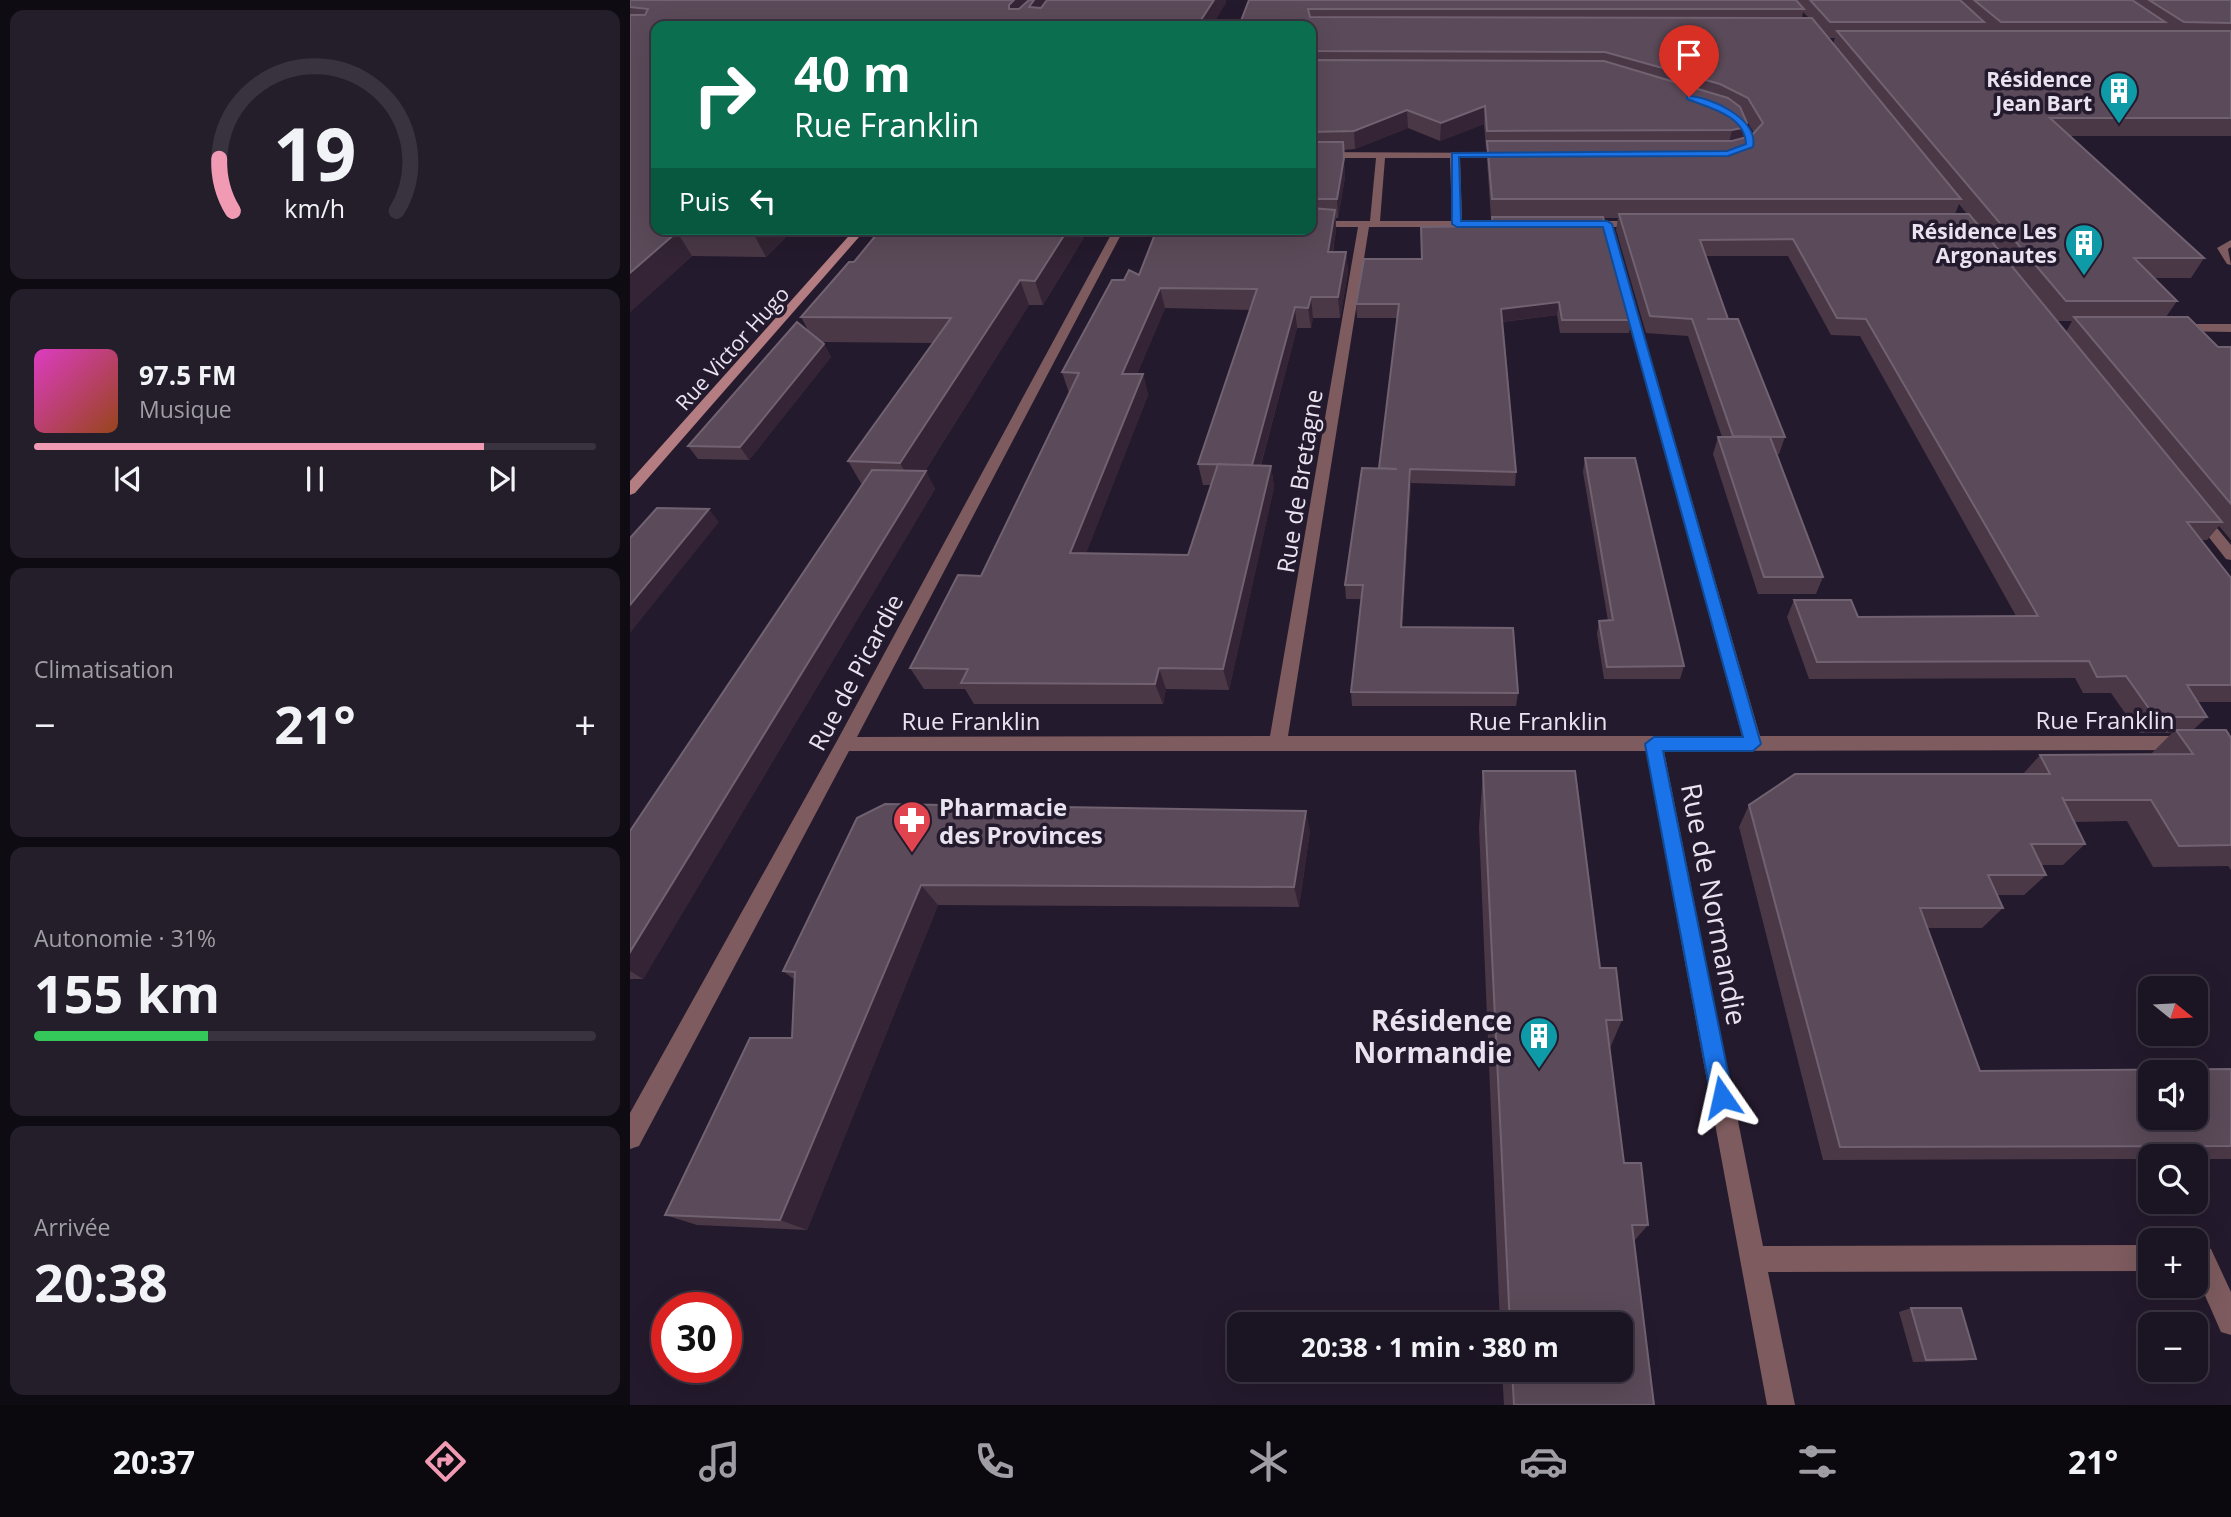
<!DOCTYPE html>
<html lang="fr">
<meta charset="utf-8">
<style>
:root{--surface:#1b1422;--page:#241d2a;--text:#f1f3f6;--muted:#a09ea5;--line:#393340;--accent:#f19ab3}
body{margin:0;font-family:"Open Sans",sans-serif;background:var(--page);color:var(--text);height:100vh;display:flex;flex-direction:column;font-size:26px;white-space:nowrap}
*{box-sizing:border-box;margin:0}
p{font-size:23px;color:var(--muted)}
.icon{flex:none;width:38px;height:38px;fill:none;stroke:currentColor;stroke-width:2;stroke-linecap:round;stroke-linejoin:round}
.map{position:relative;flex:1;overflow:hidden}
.sheet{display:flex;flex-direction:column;gap:10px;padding:10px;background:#0f0b13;width:630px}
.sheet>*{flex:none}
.top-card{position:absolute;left:21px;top:21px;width:665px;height:214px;border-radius:14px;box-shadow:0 7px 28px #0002,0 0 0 2px var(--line);background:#0b6e4f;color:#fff;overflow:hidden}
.needle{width:46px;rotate:108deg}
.controls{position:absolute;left:1508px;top:976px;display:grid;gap:14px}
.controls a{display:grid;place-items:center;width:70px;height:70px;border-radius:14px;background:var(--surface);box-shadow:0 7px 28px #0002,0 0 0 2px var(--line);font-size:35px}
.speed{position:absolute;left:21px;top:1292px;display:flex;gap:14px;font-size:35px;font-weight:700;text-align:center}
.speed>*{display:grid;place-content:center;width:91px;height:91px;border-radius:50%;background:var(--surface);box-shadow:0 7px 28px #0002,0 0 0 2px var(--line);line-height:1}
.speed .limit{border:10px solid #d22;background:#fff;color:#111}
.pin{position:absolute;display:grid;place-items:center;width:60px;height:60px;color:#fff;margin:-72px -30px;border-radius:50% 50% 50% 0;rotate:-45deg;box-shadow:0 0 7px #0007}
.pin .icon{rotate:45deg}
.me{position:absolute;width:77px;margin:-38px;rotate:349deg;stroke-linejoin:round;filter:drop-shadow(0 0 5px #0008)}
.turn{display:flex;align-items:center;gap:24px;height:147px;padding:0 28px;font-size:32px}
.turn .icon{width:91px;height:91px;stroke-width:2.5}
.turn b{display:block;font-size:49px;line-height:60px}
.then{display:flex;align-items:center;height:66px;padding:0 28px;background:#0003;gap:14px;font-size:26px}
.big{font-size:52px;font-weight:700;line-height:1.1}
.sheet .card{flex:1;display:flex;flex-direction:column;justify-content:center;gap:10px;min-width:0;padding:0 24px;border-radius:14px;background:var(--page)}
.sheet .dial{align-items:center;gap:0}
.dial svg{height:182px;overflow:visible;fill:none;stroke:var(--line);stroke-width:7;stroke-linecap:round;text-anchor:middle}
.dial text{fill:var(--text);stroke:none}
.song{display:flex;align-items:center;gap:21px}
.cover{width:84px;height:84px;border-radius:10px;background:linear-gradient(135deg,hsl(310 70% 55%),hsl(20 70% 35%))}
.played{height:7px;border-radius:4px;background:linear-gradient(90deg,var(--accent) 80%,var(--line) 80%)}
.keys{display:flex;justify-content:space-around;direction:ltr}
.heat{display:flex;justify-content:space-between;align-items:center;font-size:38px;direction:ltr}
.charge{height:10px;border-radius:5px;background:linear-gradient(90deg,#34c759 31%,var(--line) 0)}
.trip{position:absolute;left:597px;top:1312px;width:406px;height:70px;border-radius:14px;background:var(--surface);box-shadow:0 7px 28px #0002,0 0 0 2px var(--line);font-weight:700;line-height:70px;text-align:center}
.tab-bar{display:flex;height:112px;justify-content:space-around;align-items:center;background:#0b080e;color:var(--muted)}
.tab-bar .icon{width:49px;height:49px}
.tab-bar .selected{color:var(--accent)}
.tab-bar b{font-size:32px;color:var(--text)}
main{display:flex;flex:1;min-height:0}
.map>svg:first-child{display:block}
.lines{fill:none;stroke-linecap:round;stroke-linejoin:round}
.street{fill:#7d5b5e;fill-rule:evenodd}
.secondary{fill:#b37d82;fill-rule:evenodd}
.wall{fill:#4a3847;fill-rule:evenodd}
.shaded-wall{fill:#342435}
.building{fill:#5b4a59;stroke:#716271;stroke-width:2;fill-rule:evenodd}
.route{fill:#1a73e8;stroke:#114b97;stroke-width:2}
.labels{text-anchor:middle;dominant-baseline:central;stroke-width:7;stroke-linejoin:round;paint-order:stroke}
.far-poi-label{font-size:21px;font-weight:bold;fill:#e9e3f0;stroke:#241a2d;text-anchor:end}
.far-street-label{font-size:21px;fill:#e9e3f0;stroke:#241a2d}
.street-label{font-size:24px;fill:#e9e3f0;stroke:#241a2d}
.poi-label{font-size:24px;font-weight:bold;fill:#e9e3f0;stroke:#241a2d;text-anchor:start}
.near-street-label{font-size:28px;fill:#e9e3f0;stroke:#241a2d}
.near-poi-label{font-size:28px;font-weight:bold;fill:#e9e3f0;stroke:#241a2d;text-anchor:end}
</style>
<main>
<section class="sheet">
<div class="card dial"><svg viewBox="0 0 100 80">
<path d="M14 69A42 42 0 1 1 86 69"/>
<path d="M14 69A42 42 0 0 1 8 46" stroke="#f19ab3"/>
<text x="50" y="56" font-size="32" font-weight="700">19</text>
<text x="50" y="72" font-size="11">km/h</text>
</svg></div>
<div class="card">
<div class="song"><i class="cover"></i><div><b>97.5 FM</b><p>Musique</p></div></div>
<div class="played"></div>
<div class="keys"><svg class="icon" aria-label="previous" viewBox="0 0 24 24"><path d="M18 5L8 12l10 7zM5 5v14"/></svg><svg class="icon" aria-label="pause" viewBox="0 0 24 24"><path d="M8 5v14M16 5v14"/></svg><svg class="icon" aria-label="next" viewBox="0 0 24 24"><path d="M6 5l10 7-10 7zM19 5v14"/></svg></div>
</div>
<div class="card"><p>Climatisation</p>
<div class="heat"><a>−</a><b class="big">21°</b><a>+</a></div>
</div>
<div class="card"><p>Autonomie · 31%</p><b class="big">155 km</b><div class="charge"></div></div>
<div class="card"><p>Arrivée</p><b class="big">20:38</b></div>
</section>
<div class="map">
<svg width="1601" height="1405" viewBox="0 0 1601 1405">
<rect width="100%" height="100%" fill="#241a2d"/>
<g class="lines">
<g class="street">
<path d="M 681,152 L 883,153 L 883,157 L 880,158 L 830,158 L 832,221 L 884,221 L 889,224 L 884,227 L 739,227 L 658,736 L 1112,736 L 973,227 L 950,226 L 949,224 L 954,221 L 1010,221 L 1015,224 L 1010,227 L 983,227 L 1130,736 L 1601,736 L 1601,750 L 1034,751 L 1133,1246 L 1521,1245 L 1521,1271 L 1138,1272 L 1165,1405 L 1137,1405 L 1016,751 L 219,751 L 9,1146 L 0,1149 L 0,1113 L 208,739 L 484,229 L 494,229 L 227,737 L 640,736 L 728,227 L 681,227 L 681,221 L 740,221 L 746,158 L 681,158 ZM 755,158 L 820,158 L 822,221 L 750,221 Z"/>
<polygon points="1601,240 1601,247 1598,249 1601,265 1597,264 1587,248"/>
<polygon points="1545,324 1601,324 1601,332 1541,331 1541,325"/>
<polygon points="1568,509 1573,511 1601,545 1601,560 1596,559 1563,517 1563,511"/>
<polygon points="1566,1245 1581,1249 1601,1292 1601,1335 1591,1332 1566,1275"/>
</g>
<polygon class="secondary" points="225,229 236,229 5,493 0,495 0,481"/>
</g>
<g class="wall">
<polygon points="0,0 596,0 596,3 26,229 164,229 136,257 62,256 0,312"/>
<path d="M 619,0 L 1601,0 L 1601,136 L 1440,136 L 1574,258 L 1561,278 L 1525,278 L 1547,301 L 1536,317 L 1588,347 L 1601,347 L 1601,540 L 1589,526 L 1577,540 L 1571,540 L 1601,578 L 1601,702 L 1567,702 L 1577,717 L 1563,730 L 1601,738 L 1601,870 L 1598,866 L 1523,867 L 1497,821 L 1445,822 L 1455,844 L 1433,865 L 1411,865 L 1416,875 L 1394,895 L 1367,895 L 1373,908 L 1352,928 L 1297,928 L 1350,1071 L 1601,1069 L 1601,1159 L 1566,1159 L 1566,1157 L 1521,1157 L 1521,1159 L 1193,1160 L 1109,827 L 1119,805 L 1393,774 L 1410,755 L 1523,754 L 1522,753 L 1542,733 L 1509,733 L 1481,693 L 1453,693 L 1445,678 L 1179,679 L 1157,617 L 1164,600 L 1228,617 L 1386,616 L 1230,336 L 1201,335 L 1158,256 L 1076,256 L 1098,319 L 1155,437 L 1149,454 L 1146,454 L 1193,577 L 1186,594 L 1128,594 L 1083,454 L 1088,437 L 1092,437 L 1058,336 L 1016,333 L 986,230 L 988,218 L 973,218 L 1002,320 L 999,333 L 930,333 L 927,315 L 872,322 L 886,472 L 885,486 L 781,483 L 772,627 L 888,693 L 886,706 L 722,706 L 721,692 L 731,599 L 716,599 L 715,585 L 749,468 L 767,318 L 727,318 L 726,304 L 792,259 L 862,226 L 862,218 L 861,218 L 857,160 L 857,149 L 856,149 L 854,124 L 810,141 L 778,128 L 725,149 L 713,150 L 715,177 L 708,218 L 706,218 L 706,230 L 703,252 L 716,252 L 718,272 L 710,318 L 683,318 L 681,328 L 667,328 L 631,465 L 641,466 L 644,487 L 599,690 L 536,689 L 533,704 L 344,704 L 335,689 L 294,689 L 280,668 L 351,576 L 439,393 L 432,372 L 494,280 L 509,275 L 681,229 L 681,26 ZM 1173,12 L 1179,18 L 1172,18 ZM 1198,38 L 1205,38 L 1203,44 ZM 1115,118 L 1124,133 L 1121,136 L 1114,138 ZM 1329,204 L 1337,214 L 1325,214 ZM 535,308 L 620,310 L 568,464 L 573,485 L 581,485 L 558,555 L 456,553 L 518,395 L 513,374 L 507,374 ZM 1427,321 L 1442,321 L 1436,332 Z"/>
<polygon points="459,229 413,305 399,305 295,471 305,489 13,979 0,979 0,831 232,485 218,461 303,343 191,342 194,344 201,357 119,460 68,459 58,446 179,332 171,317 224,262"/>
<polygon points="955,458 1054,666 1050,679 974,679 967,634 969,621 978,621 953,472"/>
<polygon points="853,771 970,968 992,1020 980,1048 994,1163 1018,1225 1004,1241 1024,1405 874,1405 872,1370 990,1370 990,1325 870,1325 849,827"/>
<polygon points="227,818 680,831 669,907 308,905 177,1230 67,1225 35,1215 162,1038 165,980 153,971"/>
<polygon points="1281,1308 1346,1359 1332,1361 1283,1362 1269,1312"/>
</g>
<g class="shaded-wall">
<polygon points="384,0 420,0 404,26 379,9 379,5"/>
<polygon points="584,0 596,0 596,3 582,26 567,26"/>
<polygon points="855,106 854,124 810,141 811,123"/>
<polygon points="777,110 778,128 725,149 724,131"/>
<polygon points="1117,123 1113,141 1098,148 1102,130"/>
<polygon points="714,158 715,177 708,218 707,199"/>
<polygon points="705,210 706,230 699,272 698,252"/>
<polygon points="126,229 164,229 136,257 123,233"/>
<polygon points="438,229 459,229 413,305 405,281"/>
<polygon points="47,232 62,256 0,312 0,273"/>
<polygon points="716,252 718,272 710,318 708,297"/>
<polygon points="390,280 399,305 284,488 270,463"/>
<polygon points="530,288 535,308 498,395 492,374"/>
<polygon points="681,297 683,318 681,328 678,308"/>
<polygon points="929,302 927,315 870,322 871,309"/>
<polygon points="665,307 667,328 625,486 622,465"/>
<polygon points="194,344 201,357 119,460 110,447"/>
<polygon points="513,374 518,395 448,574 440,553"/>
<polygon points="641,466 644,487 599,690 593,669"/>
<polygon points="780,469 781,483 772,641 771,627"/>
<polygon points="296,471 305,489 13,979 0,971 0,952"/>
<polygon points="79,509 89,522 0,633 0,605"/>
<polygon points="529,668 536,689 533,704 525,684"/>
<polygon points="676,811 680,831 669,907 664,887"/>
<polygon points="291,885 308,905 177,1230 150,1220"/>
</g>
<g class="building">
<polygon points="0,0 384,0 379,5 379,9 389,9 399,0 404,0 399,7 411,8 417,0 584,0 567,26 26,26 26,229 126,229 123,233 47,232 0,273 0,15 15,15 18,9 0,7"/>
<polygon points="619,0 1166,0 1174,9 678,9 680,17 1182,18 1331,199 862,199 857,141 1102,141 1121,136 1133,123 1118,98 1090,84 975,52 681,51 681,26 609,26"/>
<polygon points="1180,0 1330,0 1354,22 1200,22"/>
<polygon points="1344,0 1502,0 1535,22 1371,22"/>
<polygon points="1519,0 1601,0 1601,23 1554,22"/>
<polygon points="1207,31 1601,31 1601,118 1420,118 1574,258 1504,258 1547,301 1436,301"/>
<polygon points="681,60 974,61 1098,98 1110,107 1117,123 1112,128 1102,130 857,131 855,106 811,123 777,110 724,131 681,132"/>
<polygon points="681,142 713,142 714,158 707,199 681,199"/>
<polygon points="681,208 705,210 698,252 716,252 708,297 681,297 678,308 665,307 622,465 568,464 627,289 530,288 492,374 513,374 440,553 558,555 588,464 641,466 593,669 529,668 525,684 331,683 338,669 280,668 328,575 351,576 449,373 432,372 482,280 494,280 499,270 509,275 527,229 681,229"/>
<polygon points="989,214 1339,214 1592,522 1557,522 1601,578 1601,685 1557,685 1577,717 1525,717 1496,676 1467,677 1459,661 1187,662 1164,600 1221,600 1228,617 1408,616 1236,319 1207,318 1163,239 1070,240 1098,319 1077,319 1108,319 1155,437 1103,436 1062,319 1020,316"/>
<polygon points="862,217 973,217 1002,320 932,320 929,302 871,309 886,472 780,469 771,627 883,628 888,693 721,692 733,585 715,585 732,468 767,469 749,468 769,304 726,304 734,259 792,259 791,227 863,226"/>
<polygon points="251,229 438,229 405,281 390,280 270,463 218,461 321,318 171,317 219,262 224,262"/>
<polygon points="1444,317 1558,317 1588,347 1601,347 1601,504"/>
<polygon points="167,322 194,344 110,447 58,446"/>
<polygon points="1088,437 1140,437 1193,577 1134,577"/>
<polygon points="955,458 1005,458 1054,666 977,667 969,621 983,620"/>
<polygon points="242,470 296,471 0,952 0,831"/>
<polygon points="27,508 79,509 0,605 0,538"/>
<path d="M 1546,730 L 1596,730 L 1601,738 L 1601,845 L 1549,846 L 1521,800 L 1434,800 L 1432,797 L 1455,844 L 1401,844 L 1416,875 L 1358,875 L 1373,908 L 1290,908 L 1350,1071 L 1601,1069 L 1601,1146 L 1210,1147 L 1119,805 L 1165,774 L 1420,774 L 1410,755 L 1563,754 ZM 1521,1073 L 1566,1073 L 1566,1118 L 1521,1118 Z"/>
<polygon points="853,771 945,771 970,968 986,968 992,1020 976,1020 994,1163 1011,1163 1018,1225 1002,1225 1024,1405 884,1405 882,1370 990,1370 990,1325 880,1325"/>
<polygon points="255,804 676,811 664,887 291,885 150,1220 35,1215 120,1038 162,1038 165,972 153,971 227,818"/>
<polygon points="1281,1308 1331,1308 1346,1359 1296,1360"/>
</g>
<path class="route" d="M 1057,96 C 1080,96 1129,119 1123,147 L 1098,156 L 829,157 L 831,221 L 977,221 L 982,224 L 1131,744 L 1123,751 L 1033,751 L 1103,1097 L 1099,1104 L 1092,1107 L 1084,1104 L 1081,1097 L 1015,744 L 1024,737 L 1113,737 L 973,227 L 827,227 L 822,224 L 822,153 L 1097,151 L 1116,144 C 1115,115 1079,108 1057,99 Z"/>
<defs>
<symbol id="building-pin" viewBox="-11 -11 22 30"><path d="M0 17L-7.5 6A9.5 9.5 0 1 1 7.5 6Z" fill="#0f9aa8" stroke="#241a2d"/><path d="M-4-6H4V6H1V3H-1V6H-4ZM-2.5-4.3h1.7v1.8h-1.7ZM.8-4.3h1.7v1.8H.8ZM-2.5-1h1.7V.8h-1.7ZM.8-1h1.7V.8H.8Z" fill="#fff"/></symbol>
<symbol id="pharmacy-pin" viewBox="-11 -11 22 30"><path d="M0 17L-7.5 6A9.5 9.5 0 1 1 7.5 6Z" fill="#e0444e" stroke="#241a2d"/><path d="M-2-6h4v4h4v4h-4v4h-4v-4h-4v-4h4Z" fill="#fff"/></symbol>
</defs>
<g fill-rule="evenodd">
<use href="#building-pin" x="1467" y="69" width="44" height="60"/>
<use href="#building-pin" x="1432" y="221" width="44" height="60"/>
<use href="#pharmacy-pin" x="260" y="798" width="44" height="60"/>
<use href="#building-pin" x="887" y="1014" width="44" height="60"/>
</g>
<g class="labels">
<g class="far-poi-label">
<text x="1462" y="79">Résidence<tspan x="1462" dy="24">Jean Bart</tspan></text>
<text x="1427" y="231">Résidence Les<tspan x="1427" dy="24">Argonautes</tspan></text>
</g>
<g class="far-street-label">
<text transform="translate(102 348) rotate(-48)">Rue Victor Hugo</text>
</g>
<g class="street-label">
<text transform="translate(669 481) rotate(-81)">Rue de Bretagne</text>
<text transform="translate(225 672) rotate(-62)">Rue de Picardie</text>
<text x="1475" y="719">Rue Franklin</text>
<text x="341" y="720">Rue Franklin</text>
<text x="908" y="720">Rue Franklin</text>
</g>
<g class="poi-label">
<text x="309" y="806">Pharmacie<tspan x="309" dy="28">des Provinces</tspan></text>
</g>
<g class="near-street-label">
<text transform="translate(1085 904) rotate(79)">Rue de Normandie</text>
</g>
<g class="near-poi-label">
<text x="882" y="1020">Résidence<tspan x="882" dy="32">Normandie</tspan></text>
</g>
</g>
</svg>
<div class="controls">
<a><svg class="needle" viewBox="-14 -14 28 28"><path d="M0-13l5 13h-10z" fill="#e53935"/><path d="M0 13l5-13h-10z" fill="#a09ea5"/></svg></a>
<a><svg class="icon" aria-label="sound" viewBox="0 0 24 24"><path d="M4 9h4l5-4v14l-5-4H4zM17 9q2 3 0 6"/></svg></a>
<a><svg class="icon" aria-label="search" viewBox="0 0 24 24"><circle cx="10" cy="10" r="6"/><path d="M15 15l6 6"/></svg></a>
<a>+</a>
<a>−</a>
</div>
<div class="speed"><div class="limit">30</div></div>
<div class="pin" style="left:1059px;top:97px;background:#d93025"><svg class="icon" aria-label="arrive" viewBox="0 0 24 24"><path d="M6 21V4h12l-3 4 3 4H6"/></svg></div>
<svg class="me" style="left:1092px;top:1097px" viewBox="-20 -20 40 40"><path d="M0-17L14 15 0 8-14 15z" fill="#1a73e8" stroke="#fff" stroke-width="4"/></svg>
<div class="trip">20:38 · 1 min · 380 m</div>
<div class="top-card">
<div class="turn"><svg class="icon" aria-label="right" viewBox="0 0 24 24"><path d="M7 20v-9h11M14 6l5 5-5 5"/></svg><div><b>40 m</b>Rue Franklin</div></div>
<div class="then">Puis<svg class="icon" aria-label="left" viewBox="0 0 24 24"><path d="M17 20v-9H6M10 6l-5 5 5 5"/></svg></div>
</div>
</div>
</main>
<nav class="tab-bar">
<b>20:37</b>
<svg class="icon selected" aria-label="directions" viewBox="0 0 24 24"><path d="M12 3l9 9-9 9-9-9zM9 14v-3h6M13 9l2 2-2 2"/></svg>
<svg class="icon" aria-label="music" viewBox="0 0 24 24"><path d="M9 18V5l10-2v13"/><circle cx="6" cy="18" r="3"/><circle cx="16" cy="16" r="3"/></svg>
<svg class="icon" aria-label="phone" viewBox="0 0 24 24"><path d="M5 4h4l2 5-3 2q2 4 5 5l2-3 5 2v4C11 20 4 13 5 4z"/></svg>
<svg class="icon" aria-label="climate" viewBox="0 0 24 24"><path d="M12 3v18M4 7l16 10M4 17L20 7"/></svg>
<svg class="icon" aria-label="car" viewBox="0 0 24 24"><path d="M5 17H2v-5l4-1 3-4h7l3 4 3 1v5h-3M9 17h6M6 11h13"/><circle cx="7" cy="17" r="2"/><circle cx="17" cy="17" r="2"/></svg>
<svg class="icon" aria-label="filters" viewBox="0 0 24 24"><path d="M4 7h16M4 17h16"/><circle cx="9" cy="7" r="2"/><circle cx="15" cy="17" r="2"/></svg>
<b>21°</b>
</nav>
